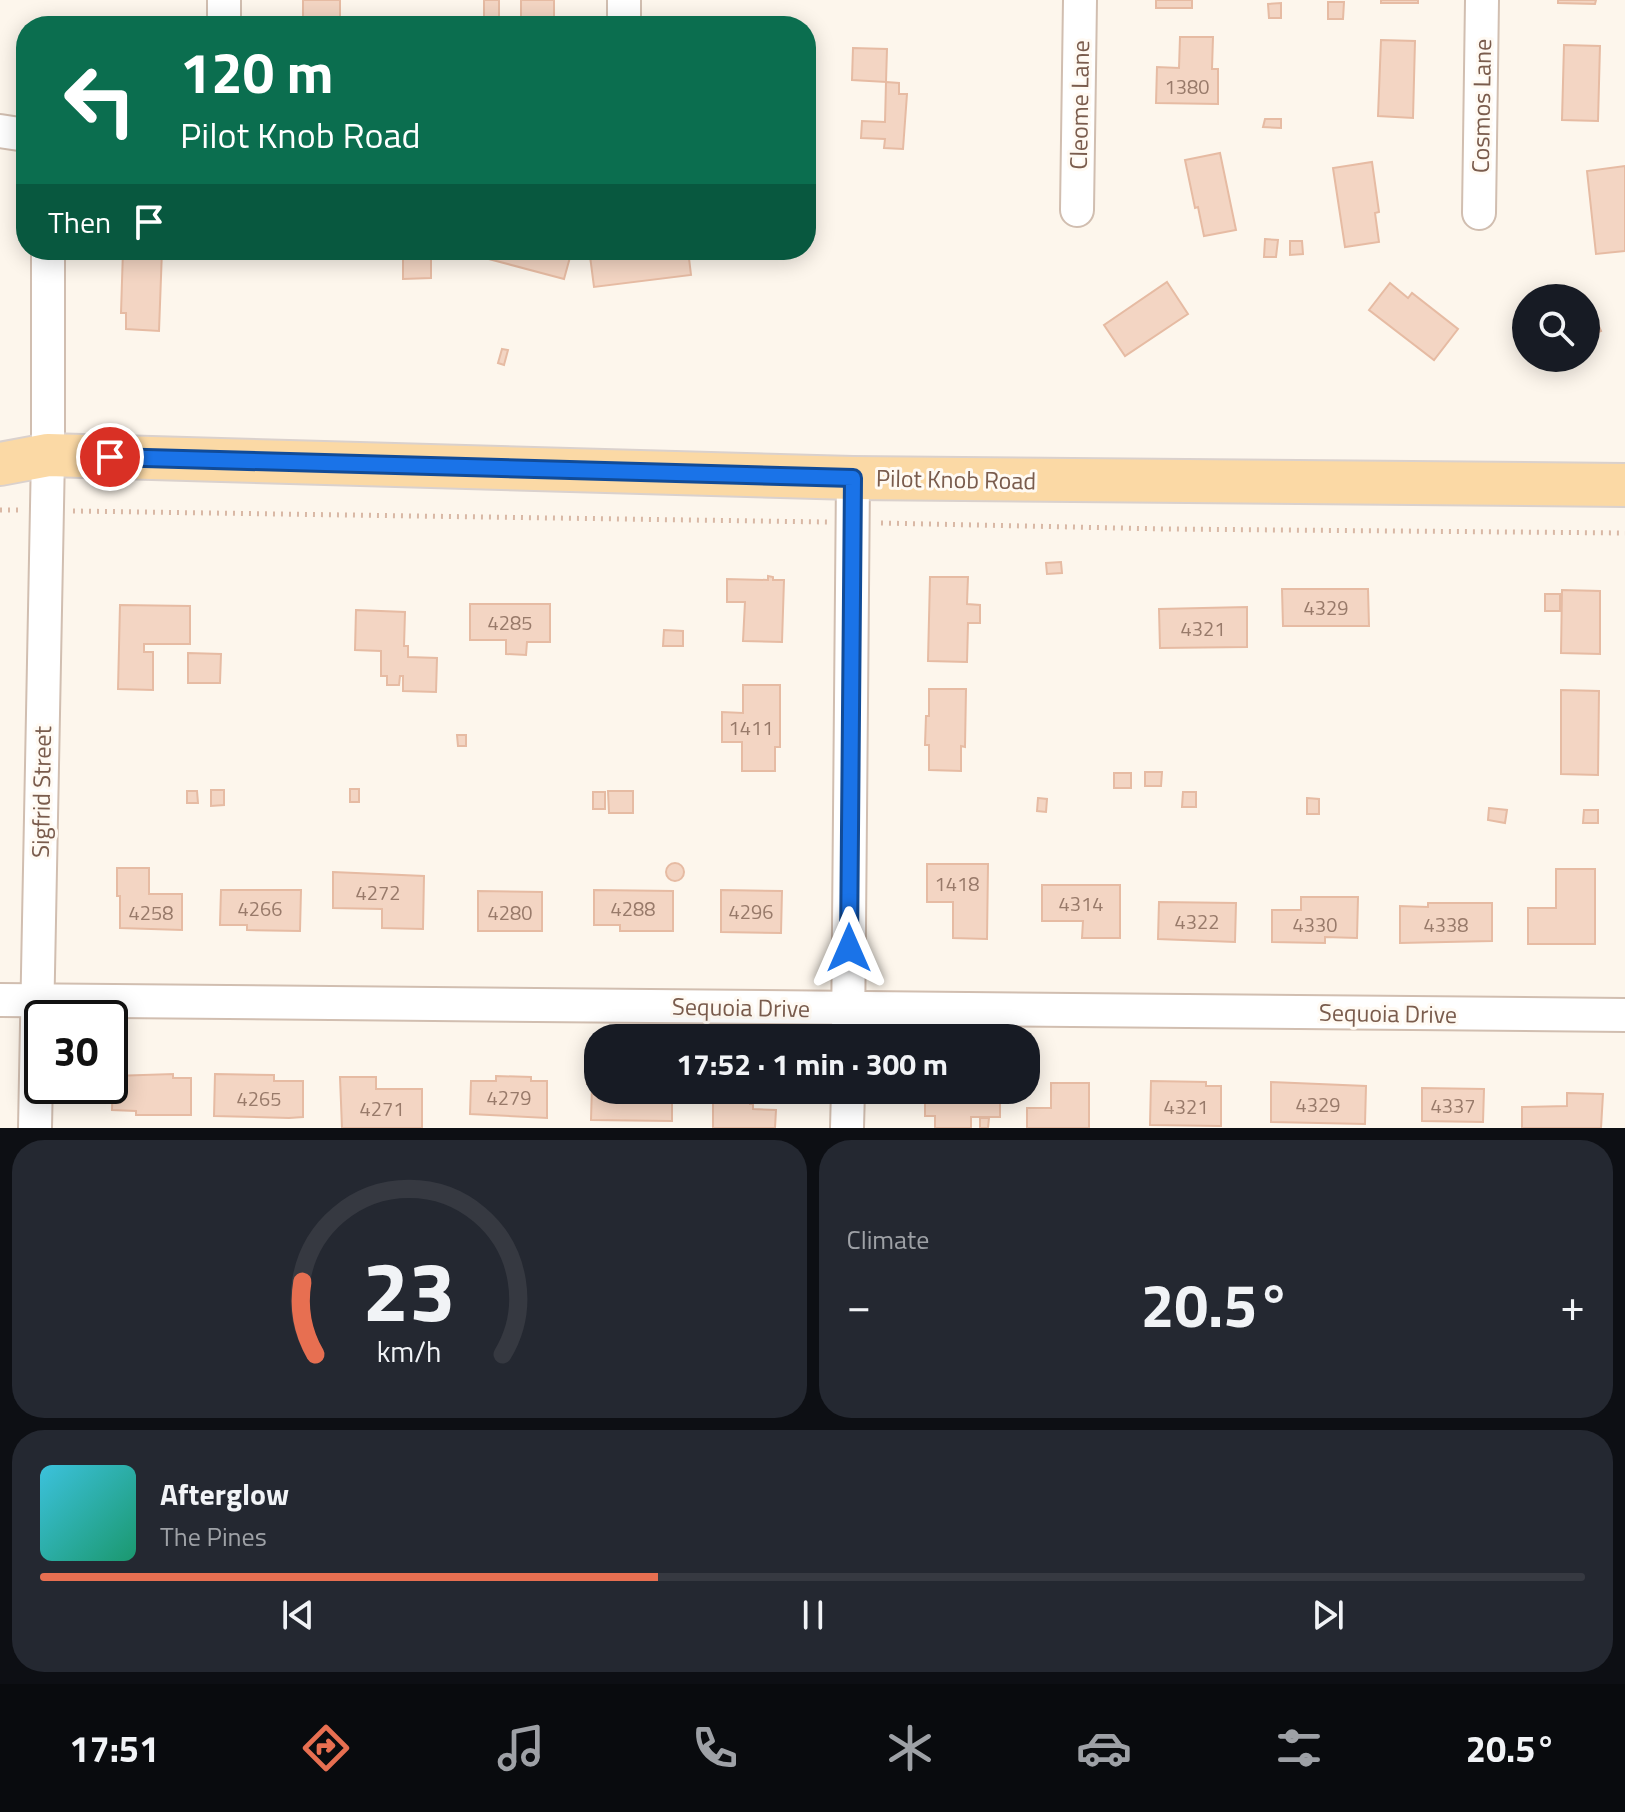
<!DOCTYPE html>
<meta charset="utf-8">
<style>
:root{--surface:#171b24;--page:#242831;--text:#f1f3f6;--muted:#9ea1a6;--line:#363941;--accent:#e76f51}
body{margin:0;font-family:"Titillium Web",sans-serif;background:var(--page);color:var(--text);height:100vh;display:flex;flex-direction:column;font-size:30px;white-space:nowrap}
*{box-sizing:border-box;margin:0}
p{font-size:26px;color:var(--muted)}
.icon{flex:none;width:44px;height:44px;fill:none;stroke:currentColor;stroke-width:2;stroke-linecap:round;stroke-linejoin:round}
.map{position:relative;height:1128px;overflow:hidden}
.panel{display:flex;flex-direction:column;gap:12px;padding:12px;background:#0d0f14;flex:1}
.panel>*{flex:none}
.guide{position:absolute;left:16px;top:16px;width:800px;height:244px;border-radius:32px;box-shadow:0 4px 20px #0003;background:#0b6e4f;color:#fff;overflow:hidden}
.tools{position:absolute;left:1512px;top:284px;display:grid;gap:16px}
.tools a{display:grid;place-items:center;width:88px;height:88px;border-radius:50%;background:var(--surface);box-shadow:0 4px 20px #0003;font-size:40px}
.speed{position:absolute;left:24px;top:1000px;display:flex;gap:16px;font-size:40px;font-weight:700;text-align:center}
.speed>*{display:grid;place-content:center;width:104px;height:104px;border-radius:50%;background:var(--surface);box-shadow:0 4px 20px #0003;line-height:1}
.speed .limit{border:4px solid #111;border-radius:12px;background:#fff;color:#111}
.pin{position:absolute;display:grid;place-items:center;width:68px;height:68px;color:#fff;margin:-34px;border:4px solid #fff;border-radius:50%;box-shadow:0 2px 8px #0007}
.me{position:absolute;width:88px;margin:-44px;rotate:0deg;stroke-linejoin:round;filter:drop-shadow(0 0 6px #0008)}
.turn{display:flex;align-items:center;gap:28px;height:168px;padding:0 32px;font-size:36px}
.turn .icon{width:104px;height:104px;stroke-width:2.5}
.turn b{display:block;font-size:56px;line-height:68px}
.then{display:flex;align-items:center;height:76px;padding:0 32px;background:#0003;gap:16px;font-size:30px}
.big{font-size:60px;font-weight:700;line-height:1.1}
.panel .tile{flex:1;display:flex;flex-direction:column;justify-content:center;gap:12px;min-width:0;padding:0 28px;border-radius:32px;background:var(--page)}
.panel .dial{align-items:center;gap:0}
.dial svg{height:208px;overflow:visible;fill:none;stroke:var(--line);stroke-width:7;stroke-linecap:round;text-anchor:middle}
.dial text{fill:var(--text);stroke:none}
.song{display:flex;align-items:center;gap:24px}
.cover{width:96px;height:96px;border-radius:12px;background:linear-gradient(135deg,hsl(190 70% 55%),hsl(160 70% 35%))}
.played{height:8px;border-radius:4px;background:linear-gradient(90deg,var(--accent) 40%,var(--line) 40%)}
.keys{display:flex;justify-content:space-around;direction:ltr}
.heat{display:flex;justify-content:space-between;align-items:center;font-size:44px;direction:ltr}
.panel .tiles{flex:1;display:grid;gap:12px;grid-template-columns:1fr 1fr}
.tile:last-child{grid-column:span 2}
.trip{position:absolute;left:584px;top:1024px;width:456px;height:80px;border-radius:32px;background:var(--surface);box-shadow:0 4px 20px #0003;font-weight:700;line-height:80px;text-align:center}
.dock{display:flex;height:128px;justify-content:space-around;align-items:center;background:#090b0e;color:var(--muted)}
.dock .icon{width:56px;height:56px}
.dock .on{color:var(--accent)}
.dock b{font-size:36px;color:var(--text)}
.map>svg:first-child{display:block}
.building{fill:#f3d5c3;stroke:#e6bba3;stroke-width:2}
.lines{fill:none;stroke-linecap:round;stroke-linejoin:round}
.minor-casing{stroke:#d1beb0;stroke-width:36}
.major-casing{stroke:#dad1cd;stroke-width:46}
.path{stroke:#d9b8a5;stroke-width:5;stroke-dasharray:2 6;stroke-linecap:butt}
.minor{stroke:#fff;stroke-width:32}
.major{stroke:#fbd9a5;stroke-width:42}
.route-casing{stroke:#114b97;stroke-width:20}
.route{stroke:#1a73e8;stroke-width:14}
.labels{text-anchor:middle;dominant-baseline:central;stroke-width:6;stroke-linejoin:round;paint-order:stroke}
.number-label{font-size:20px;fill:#987a6a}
.street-label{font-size:24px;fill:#7a5c4d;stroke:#fffaf3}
</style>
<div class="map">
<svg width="1625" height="1128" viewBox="0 0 1625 1128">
<rect width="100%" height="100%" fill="#fdf6ec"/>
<g class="building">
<rect x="303" y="0" width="37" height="26"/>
<polygon points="484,0 499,0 499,25 484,26"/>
<polygon points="521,0 554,0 554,24 559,24 559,26 521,26"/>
<rect x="1156" y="0" width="36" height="8"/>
<rect x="1381" y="0" width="37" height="3"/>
<polygon points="1558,0 1596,0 1595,4 1558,3"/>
<polygon points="1328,2 1344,2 1343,19 1328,19"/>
<polygon points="1281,3 1281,18 1269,18 1268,4"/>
<polygon points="1180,37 1213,37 1212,69 1218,69 1218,104 1156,103 1157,67 1179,68"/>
<polygon points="1381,40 1415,41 1413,118 1378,116"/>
<polygon points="1564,45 1600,46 1598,121 1562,120"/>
<polygon points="853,48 887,49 886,82 852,80"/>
<polygon points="886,82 899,83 899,94 907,94 903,149 884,148 885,139 861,138 862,121 885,122"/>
<polygon points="1265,119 1281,119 1281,128 1263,127"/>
<polygon points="1220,153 1236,230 1204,236 1198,207 1195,208 1185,160"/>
<polygon points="1372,162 1379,212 1375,213 1379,242 1345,247 1333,168"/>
<polygon points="1625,166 1625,251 1596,254 1587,171"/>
<polygon points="1265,239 1278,240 1276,257 1264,257"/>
<polygon points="1290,241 1302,241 1303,254 1290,255"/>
<polygon points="123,250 162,250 159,331 126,329 126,313 121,313"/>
<polygon points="348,250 446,250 446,253 431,254 431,278 403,279 403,251"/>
<polygon points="471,250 572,250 564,279 470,254"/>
<polygon points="605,250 688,250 691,275 594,287 590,256 606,254"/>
<polygon points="1167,282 1188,314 1125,356 1104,325"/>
<polygon points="1390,283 1408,298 1412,293 1458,329 1434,360 1369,310"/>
<polygon points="1585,296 1601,331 1586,338 1586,298 1582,298"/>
<polygon points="502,349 508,350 504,365 498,363"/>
<polygon points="1061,562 1062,573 1047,574 1046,563"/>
<polygon points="768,576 773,577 773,580 784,580 782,642 743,641 745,602 727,602 727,579 768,580"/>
<polygon points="930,577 968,577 967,604 980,605 980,623 968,623 967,662 928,661"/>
<polygon points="1282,589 1368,589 1369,626 1283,626"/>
<polygon points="1562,590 1600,591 1600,654 1561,653"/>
<rect x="1545" y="594" width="15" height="17"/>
<polygon points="470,604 550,604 550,642 527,642 526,655 506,654 506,640 470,640"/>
<polygon points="120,605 190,606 190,644 144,644 144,652 153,652 153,690 118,689"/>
<polygon points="1247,607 1247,647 1160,648 1159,609"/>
<polygon points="356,610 405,612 404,646 408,646 408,657 437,658 436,692 403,691 403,676 400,676 399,685 387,685 387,676 381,676 381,651 355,650"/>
<polygon points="664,630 683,631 683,646 663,646"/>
<polygon points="188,653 221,654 220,683 188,683"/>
<polygon points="743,685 780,685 780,747 775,747 775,771 742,771 742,742 722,742 722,712 743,713"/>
<polygon points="929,689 966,689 965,747 961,746 961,771 929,770 929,745 925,745 926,716 929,716"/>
<polygon points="1561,690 1599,691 1598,775 1561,774"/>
<polygon points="457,735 466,735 466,746 458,746"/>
<polygon points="1145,772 1162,772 1161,786 1145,786"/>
<rect x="1114" y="773" width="17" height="15"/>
<rect x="350" y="789" width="9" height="13"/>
<polygon points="211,790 224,790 224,805 211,806"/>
<polygon points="187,791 197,791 198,803 187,803"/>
<polygon points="608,791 633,791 633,813 609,813"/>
<rect x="593" y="792" width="12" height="17"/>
<polygon points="1183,792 1196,792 1196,807 1182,807"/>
<polygon points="1038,798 1047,799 1046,812 1037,811"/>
<polygon points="1307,798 1319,799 1319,814 1307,814"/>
<polygon points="1489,808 1507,810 1505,823 1488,820"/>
<polygon points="1584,810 1598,810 1598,823 1583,823"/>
<circle cx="675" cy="872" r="9"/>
<polygon points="927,864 988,864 987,939 953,938 953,902 927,902"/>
<polygon points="117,868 149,868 149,894 182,894 182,930 120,928 120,896 117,896"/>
<polygon points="1556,869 1595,869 1595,944 1528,944 1528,908 1556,908"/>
<polygon points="333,872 424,876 423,929 382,928 382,909 333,908"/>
<polygon points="1042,885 1120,885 1120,938 1082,938 1083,921 1042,921"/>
<polygon points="221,890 301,890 300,931 247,930 247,925 220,925"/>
<polygon points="594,890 673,891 673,931 620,931 620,925 594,925"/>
<polygon points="721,890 782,891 781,933 721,932"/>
<polygon points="478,891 542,892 542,931 478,931"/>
<polygon points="1301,897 1358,897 1357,938 1325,937 1325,943 1272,942 1272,910 1301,910"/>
<polygon points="1159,902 1236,903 1235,942 1158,939"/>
<polygon points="1428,903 1492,903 1492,941 1400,943 1400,906 1428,907"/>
<polygon points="173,1074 173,1078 191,1078 191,1115 136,1115 136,1111 112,1110 113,1076"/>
<polygon points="215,1074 274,1075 274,1081 303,1081 303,1117 289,1118 214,1116"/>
<polygon points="496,1076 531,1077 531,1081 547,1081 547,1118 470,1114 471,1081 496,1081"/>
<polygon points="340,1077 376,1077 376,1089 422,1089 422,1128 342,1128"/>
<polygon points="587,1079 598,1079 598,1090 672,1090 672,1121 591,1120 592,1084 587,1084"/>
<polygon points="1151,1081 1206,1082 1206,1086 1221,1086 1221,1126 1150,1125"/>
<polygon points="1271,1082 1366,1086 1365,1124 1271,1122"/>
<polygon points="1051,1083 1089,1083 1089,1128 1027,1128 1027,1108 1051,1108"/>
<polygon points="1422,1088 1484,1089 1483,1122 1422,1121"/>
<polygon points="713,1090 750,1090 750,1104 753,1104 753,1109 776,1110 775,1128 713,1128"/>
<polygon points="925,1090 1000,1090 1000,1117 971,1117 971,1128 935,1128 935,1116 925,1116"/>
<polygon points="1567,1093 1603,1094 1601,1128 1522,1128 1522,1107 1567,1106"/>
<polygon points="980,1118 989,1118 988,1128 980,1128"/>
</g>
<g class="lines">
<defs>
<g id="minor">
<polyline points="224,26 224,0"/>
<polyline points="624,26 624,0"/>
<polyline points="0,131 26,135"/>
<polyline points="1077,210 1080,0"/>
<polyline points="1479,213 1482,0"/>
<polyline points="0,1000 1625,1015"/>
<polyline points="848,1038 853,478"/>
<polyline points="35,1128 48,455 48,250"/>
<polyline points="847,1128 848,1090"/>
</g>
<polyline id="major" points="0,464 48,455 853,478 1625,485"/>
</defs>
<use href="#minor" class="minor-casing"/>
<use href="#major" class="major-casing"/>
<g class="path">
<polyline points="0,510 19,510"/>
<polyline points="73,511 827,522"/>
<polyline points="881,523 1166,529 1625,533"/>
</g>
<use href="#minor" class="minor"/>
<use href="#major" class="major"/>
</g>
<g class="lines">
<defs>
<polyline id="route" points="110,457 853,478 849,948"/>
</defs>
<use href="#route" class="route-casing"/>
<use href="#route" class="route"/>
</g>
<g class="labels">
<g class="number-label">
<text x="1187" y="86">1380</text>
<text x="1326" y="607">4329</text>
<text x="510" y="622">4285</text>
<text x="1203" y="628">4321</text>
<text x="751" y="727">1411</text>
<text x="957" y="883">1418</text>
<text x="378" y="892">4272</text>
<text x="1081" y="903">4314</text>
<text x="260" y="908">4266</text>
<text x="633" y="908">4288</text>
<text x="751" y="911">4296</text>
<text x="151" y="912">4258</text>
<text x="510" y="912">4280</text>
<text x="1197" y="921">4322</text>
<text x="1315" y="924">4330</text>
<text x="1446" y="924">4338</text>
<text x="509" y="1097">4279</text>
<text x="259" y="1098">4265</text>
<text x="1318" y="1104">4329</text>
<text x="1453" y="1105">4337</text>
<text x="1186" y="1106">4321</text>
<text x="382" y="1108">4271</text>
</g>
<g class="street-label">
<text transform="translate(1079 105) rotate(-89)">Cleome Lane</text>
<text transform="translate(1481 106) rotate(-89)">Cosmos Lane</text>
<text transform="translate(956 479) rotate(1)">Pilot Knob Road</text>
<text transform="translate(41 792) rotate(-89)">Sigfrid Street</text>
<text transform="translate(741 1007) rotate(1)">Sequoia Drive</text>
<text transform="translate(1388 1013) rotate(1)">Sequoia Drive</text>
</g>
</g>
</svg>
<div class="tools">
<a><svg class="icon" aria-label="search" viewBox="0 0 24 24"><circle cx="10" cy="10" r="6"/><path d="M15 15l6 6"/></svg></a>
</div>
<div class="speed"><div class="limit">30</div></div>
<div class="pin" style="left:110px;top:457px;background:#d93025"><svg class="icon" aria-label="arrive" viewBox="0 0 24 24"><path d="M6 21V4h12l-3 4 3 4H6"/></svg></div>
<svg class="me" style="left:849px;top:948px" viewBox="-20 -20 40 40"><path d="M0-17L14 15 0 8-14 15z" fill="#1a73e8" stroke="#fff" stroke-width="4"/></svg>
<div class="trip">17:52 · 1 min · 300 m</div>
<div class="guide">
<div class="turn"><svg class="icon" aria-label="left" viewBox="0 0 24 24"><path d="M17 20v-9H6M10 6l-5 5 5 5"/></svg><div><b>120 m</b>Pilot Knob Road</div></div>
<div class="then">Then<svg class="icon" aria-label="arrive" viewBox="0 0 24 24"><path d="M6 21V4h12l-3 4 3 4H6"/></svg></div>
</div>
</div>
<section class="panel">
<div class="tiles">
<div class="tile dial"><svg viewBox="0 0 100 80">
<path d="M14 69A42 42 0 1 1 86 69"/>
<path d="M14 69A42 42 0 0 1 9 41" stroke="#e76f51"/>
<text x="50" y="56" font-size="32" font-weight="700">23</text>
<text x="50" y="72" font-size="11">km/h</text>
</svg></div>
<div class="tile"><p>Climate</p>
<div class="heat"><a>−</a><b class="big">20.5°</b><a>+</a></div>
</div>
<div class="tile">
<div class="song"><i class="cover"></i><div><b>Afterglow</b><p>The Pines</p></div></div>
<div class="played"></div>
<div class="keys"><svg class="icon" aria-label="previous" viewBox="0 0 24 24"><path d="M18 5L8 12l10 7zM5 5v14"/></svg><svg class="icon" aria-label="pause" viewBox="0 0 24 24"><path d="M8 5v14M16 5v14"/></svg><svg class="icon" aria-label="next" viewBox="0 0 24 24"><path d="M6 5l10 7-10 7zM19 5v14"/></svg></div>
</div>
</div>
</section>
<nav class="dock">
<b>17:51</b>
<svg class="icon on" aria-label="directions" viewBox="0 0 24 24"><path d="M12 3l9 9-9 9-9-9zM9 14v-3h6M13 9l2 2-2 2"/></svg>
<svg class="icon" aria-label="music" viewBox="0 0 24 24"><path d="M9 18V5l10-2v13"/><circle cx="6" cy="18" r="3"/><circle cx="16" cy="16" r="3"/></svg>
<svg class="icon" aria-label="phone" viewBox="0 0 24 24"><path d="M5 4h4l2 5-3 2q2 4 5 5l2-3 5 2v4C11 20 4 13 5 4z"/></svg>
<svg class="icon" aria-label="climate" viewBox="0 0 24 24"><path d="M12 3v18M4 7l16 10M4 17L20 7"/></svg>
<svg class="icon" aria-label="car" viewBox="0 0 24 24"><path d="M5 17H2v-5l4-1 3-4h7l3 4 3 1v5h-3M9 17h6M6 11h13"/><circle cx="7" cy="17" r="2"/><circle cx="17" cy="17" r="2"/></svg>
<svg class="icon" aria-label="filters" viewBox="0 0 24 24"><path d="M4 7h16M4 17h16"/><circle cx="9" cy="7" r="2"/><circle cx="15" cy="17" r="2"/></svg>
<b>20.5°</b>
</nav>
